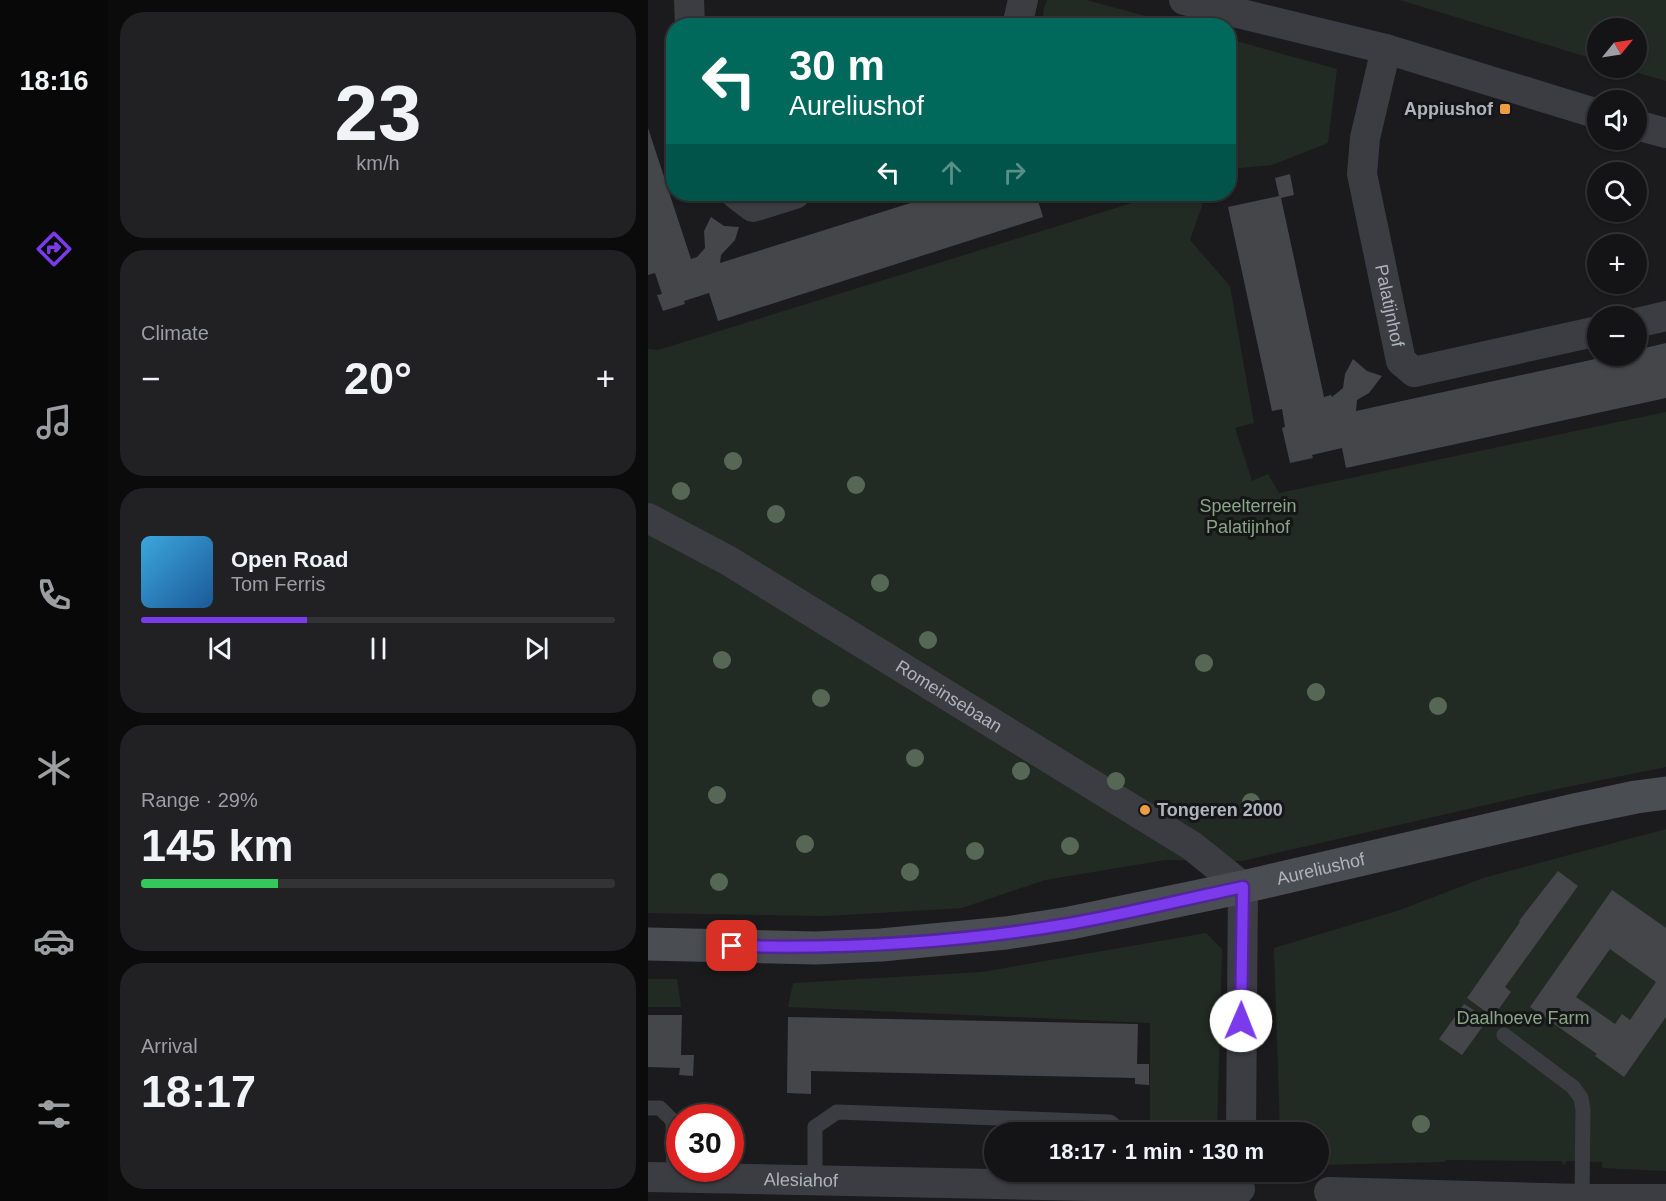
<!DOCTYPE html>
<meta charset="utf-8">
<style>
:root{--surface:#141416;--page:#212123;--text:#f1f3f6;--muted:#9d9ea1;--line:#333335;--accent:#7c3aed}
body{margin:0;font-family:Helvetica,sans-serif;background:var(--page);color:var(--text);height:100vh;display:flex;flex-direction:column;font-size:22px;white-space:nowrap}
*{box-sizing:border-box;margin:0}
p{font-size:20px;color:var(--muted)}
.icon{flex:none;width:33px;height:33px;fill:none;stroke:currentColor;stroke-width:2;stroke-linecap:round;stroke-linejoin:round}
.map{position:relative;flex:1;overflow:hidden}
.drawer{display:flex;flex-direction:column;gap:12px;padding:12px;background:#0b0b0c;width:540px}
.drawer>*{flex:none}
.banner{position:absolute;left:18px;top:18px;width:570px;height:183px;border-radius:24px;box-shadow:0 2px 4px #0004,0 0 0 2px var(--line);background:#00695c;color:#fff;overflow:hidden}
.needle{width:39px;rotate:60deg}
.buttons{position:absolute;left:939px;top:18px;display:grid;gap:12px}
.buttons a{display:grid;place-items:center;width:60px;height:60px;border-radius:50%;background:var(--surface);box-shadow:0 2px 4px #0004,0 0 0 2px var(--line);font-size:30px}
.speed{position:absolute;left:18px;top:1104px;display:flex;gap:12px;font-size:30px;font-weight:700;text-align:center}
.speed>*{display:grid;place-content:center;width:78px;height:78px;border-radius:50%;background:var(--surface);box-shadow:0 2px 4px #0004,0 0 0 2px var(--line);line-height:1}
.speed .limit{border:9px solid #d22;background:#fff;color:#111}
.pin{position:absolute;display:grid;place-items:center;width:51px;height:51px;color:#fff;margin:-26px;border-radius:12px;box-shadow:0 3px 9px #0006}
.me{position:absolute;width:66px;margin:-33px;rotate:1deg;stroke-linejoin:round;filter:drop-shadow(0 0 4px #0008)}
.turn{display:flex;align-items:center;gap:21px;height:126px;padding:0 24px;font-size:27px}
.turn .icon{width:78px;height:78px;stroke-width:2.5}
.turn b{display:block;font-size:42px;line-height:51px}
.lanes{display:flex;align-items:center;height:57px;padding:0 24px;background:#0003;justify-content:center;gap:30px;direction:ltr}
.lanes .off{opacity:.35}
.big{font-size:45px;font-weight:700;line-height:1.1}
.drawer .tile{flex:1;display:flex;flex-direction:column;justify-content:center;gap:9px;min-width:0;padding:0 21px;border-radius:24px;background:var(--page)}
.drawer .dial{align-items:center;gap:0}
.dial b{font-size:78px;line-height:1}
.song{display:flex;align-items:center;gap:18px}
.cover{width:72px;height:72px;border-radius:9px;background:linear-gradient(135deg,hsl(200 70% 55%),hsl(210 70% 35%))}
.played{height:6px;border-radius:3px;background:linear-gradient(90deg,var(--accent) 35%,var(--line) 35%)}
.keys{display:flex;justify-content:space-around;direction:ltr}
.heat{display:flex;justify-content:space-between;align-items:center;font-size:33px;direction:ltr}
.charge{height:9px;border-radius:4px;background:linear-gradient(90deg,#34c759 29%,var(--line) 0)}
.trip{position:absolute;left:336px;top:1122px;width:345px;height:60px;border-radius:30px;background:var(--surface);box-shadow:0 2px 4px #0004,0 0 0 2px var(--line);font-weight:700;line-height:60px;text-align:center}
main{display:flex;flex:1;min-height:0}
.dock{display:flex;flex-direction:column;width:108px;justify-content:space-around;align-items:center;background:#080809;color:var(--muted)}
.dock .icon{width:42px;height:42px}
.dock .selected{color:var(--accent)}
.dock b{font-size:27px;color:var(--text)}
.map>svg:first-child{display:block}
.green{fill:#222b23}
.building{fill:#45464a;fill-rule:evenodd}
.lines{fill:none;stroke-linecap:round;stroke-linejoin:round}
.lane{stroke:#3c3d42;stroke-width:15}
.street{stroke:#3c3d42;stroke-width:30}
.secondary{stroke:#4a4d52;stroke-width:33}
.tree{fill:#576756}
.route-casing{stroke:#51269a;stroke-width:15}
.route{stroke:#7c3aed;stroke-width:10}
.poi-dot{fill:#ee9e42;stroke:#161618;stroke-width:2}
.labels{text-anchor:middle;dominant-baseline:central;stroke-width:6;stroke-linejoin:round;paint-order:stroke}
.poi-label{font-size:18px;font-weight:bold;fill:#aeb4bc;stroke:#161618;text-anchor:end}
.street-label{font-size:18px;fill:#aeb4bc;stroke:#161618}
.park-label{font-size:18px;fill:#88a685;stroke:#161618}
</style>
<main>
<nav class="dock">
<b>18:16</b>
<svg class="icon selected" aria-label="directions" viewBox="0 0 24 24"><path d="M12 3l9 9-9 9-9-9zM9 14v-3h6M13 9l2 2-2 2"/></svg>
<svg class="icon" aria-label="music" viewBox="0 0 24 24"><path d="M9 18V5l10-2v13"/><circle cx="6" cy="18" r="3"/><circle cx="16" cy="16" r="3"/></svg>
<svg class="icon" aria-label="phone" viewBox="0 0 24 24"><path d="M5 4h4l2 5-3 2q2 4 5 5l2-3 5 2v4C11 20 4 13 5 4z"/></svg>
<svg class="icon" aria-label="climate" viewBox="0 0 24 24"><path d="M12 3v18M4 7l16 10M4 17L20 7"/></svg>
<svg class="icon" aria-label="car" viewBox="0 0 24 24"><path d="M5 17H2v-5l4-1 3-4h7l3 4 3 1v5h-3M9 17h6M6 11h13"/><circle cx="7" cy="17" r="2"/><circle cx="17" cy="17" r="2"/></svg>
<svg class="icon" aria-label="filters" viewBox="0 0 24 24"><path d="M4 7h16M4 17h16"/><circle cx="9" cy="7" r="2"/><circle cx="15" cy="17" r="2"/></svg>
</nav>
<section class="drawer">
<div class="tile dial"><b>23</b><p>km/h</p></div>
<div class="tile"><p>Climate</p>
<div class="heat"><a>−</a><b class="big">20°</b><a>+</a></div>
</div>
<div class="tile">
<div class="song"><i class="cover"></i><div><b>Open Road</b><p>Tom Ferris</p></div></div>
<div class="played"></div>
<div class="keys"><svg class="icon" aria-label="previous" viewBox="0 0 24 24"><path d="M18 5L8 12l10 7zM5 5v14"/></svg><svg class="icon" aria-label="pause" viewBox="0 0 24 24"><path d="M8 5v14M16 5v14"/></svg><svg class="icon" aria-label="next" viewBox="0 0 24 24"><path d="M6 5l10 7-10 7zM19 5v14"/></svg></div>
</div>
<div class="tile"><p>Range · 29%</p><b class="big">145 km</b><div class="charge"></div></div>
<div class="tile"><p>Arrival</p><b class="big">18:17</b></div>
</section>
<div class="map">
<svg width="1018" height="1201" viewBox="0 0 1018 1201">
<rect width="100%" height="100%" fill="#1b1b1d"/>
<g class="green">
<polygon points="399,0 438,0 531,25 394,25 396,8"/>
<polygon points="752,0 1018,0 1018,81 973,68 988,68 988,28 950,28 949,60"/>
<polygon points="581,39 689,69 680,143 624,165 581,169"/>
<polygon points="513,194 558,194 542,240 582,286 606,423 587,428 604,481 620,474 631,493 1018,412 1018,767 899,791 594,861 517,860 397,880 314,908 178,916 0,913 0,349 10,350"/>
<polygon points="1018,829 1018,1171 954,1168 954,1162 918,1161 917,1166 913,1161 798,1160 797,1162 671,1165 670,1132 632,1132 626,948 752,910 835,878"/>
<polygon points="558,933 574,949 569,1132 502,1132 502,1023 140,1007 145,983 334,972"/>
<polygon points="0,979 29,979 33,1007 0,1007"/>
</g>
<g class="building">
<polygon points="0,128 43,259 49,257 57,248 56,231 63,217 76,226 91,227 87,240 73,255 72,263 291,194 388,194 395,217 70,321 61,293 36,301 37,304 15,311 9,295 14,294 7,273 0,275"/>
<polygon points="642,174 646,195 633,198 676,397 683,395 684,397 695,388 697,374 705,359 719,371 734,376 721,393 709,400 708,411 961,356 988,356 988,350 1018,343 1018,398 698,468 694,448 664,455 665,458 642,463 634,428 637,427 634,409 624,411 580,207 631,196 627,178"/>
<polygon points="910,871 930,886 857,987 863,992 845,1017 819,998 872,922 871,921"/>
<path d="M 964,890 L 1018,928 L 1018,1017 L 976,1077 L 947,1056 L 949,1054 L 882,1007 ZM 962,949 L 1008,982 L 982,1020 L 974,1014 L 967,1024 L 928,997 Z"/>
<polygon points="816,1004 840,1019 814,1055 791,1039"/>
<polygon points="0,1015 34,1015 33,1055 46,1055 45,1076 31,1075 32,1068 0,1067"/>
<polygon points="140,1017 490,1024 489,1064 501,1064 501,1085 487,1084 487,1078 163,1071 163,1094 139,1093"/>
</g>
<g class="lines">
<g class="lane">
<polyline points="856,1035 925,1087 933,1098 935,1110 934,1199"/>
<polyline points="0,1108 12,1108 25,1121 26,1178"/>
<polyline points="167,1181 167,1127 189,1112 462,1122 474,1132"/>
</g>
<g class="street">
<polyline points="41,0 42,26"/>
<polyline points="536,0 738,49 950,114"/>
<polyline points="369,26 375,0"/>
<path id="s1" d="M 738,49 L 717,138 L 714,174 L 753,361 L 766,372 L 950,331"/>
<polyline points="988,125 1018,133"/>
<polyline points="88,194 105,207 147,194"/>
<polyline points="988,323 1018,316"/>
<path id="s2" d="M 0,518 L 81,561 L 544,846 L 595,887 L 593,1132"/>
<path id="s3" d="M 0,1177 L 592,1189"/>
<polyline points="681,1192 934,1199 1018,1199"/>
</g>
<path class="secondary" id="s4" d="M 0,944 L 168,948 L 233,945 L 358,933 L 422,923 L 595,887 L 926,810 L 988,797 L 1018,793"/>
</g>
<g class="tree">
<circle cx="85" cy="461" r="9"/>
<circle cx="208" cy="485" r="9"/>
<circle cx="33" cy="491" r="9"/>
<circle cx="128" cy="514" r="9"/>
<circle cx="232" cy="583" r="9"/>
<circle cx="280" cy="640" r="9"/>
<circle cx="74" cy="660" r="9"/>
<circle cx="556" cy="663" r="9"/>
<circle cx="668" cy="692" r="9"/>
<circle cx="173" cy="698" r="9"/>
<circle cx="790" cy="706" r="9"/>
<circle cx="267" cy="758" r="9"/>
<circle cx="373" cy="771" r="9"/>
<circle cx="468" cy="781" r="9"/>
<circle cx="69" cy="795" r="9"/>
<circle cx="603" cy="802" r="9"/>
<circle cx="157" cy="844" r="9"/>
<circle cx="422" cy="846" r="9"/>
<circle cx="327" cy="851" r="9"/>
<circle cx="262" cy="872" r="9"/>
<circle cx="71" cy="882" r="9"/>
<circle cx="773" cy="1124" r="9"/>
</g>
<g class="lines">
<defs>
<path id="route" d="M 84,946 C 197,949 309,943 420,924 C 479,914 537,899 595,887 L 593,1021"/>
</defs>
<use href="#route" class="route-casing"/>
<use href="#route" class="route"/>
</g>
<g class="poi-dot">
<rect x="851" y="103" width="12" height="12" rx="3"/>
<circle cx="497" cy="810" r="6"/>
</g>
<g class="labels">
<g class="poi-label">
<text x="845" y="109">Appiushof</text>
<text x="509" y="810" text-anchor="start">Tongeren 2000</text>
</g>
<g class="street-label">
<text stroke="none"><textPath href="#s1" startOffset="262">Palatijnhof</textPath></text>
<text stroke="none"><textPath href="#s2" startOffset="350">Romeinsebaan</textPath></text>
<text stroke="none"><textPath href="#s4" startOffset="680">Aureliushof</textPath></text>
<text stroke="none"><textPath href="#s3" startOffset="153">Alesiahof</textPath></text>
</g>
<g class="park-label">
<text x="600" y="506">Speelterrein<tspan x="600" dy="21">Palatijnhof</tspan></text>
<text x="875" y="1018">Daalhoeve Farm</text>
</g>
</g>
</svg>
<div class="buttons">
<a><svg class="needle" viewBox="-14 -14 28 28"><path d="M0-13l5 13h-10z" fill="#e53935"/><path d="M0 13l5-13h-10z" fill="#9d9ea1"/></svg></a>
<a><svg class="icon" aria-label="sound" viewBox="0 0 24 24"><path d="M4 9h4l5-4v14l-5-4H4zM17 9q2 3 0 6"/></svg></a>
<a><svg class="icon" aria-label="search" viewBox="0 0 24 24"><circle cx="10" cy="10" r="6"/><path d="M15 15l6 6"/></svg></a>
<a>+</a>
<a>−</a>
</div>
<div class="speed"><div class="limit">30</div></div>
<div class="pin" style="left:84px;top:946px;background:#d93025"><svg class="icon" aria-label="arrive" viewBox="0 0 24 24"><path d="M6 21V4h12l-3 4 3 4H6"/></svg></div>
<svg class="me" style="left:593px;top:1021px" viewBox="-20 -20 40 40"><circle r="19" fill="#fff"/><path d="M0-13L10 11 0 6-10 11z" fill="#7c3aed"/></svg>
<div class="trip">18:17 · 1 min · 130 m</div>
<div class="banner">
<div class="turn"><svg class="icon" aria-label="left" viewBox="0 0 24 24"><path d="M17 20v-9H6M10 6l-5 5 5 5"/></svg><div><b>30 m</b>Aureliushof</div></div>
<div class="lanes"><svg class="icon" aria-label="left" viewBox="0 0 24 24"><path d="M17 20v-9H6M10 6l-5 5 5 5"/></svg><svg class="icon off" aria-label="ahead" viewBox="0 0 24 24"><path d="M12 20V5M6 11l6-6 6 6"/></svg><svg class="icon off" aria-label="right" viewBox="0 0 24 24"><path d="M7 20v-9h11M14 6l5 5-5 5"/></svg></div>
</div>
</div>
</main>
